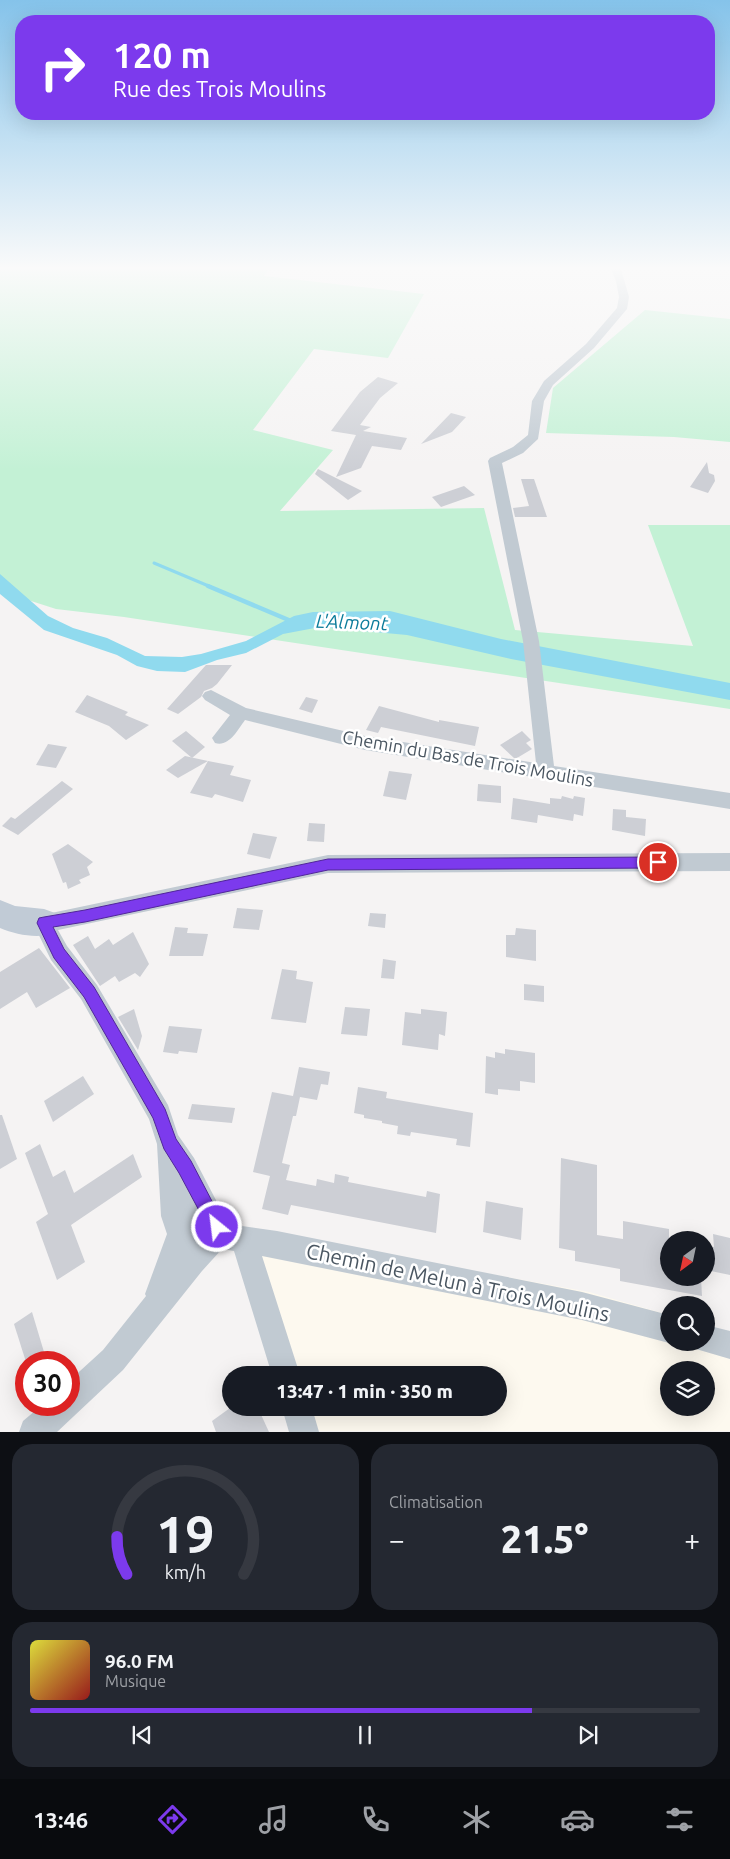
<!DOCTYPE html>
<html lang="fr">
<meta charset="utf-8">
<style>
:root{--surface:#171b24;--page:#242831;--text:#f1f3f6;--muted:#9ea1a6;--line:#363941;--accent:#7c3aed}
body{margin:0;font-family:Ubuntu,sans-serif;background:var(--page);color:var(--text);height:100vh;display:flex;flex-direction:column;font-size:19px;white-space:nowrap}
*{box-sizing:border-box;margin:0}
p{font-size:16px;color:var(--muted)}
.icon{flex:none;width:28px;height:28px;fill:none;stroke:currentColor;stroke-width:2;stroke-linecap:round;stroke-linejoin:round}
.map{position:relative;height:1432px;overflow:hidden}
.sheet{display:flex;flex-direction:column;gap:12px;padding:12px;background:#0d0f14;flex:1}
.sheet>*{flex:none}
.banner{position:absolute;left:15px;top:15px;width:700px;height:105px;border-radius:20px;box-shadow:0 5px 20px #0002;background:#7c3aed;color:#fff;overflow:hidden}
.needle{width:32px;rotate:213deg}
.tools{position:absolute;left:660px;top:1231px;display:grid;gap:10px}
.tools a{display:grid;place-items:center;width:55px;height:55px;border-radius:50%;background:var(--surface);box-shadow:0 5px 20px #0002;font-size:25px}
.speed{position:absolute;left:15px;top:1351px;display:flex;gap:10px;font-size:25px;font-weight:700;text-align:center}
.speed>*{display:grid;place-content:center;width:65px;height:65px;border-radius:50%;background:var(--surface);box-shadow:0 5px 20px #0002;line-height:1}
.speed .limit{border:8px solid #d22;background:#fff;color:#111}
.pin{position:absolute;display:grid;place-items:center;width:42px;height:42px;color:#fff;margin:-21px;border:2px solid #fff;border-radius:50%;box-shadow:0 1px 5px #0007}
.me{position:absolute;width:55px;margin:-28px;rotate:331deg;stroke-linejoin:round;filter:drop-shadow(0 0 4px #0008)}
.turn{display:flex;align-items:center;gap:18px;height:105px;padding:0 15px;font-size:22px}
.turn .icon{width:65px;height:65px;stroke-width:2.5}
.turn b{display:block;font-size:35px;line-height:42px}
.big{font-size:38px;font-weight:800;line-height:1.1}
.sheet .tile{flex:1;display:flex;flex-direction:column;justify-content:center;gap:8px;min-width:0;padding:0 18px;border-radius:20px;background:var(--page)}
.sheet .dial{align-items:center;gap:0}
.dial svg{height:130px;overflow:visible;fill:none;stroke:var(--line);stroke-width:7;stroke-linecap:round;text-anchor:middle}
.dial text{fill:var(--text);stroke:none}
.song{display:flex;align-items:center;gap:15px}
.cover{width:60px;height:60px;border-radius:8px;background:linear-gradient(135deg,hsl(60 70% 55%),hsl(0 70% 35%))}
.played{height:5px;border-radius:2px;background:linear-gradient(90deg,var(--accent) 75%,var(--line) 75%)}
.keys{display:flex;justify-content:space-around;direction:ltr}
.heat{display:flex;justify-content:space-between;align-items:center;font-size:28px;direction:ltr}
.sheet .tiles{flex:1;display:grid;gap:12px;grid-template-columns:1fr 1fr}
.tile:last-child{grid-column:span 2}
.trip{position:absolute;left:222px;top:1366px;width:285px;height:50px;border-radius:25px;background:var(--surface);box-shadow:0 5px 20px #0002;font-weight:800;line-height:50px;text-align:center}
.dock{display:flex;height:80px;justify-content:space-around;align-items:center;background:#090b0e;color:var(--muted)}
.dock .icon{width:35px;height:35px}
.dock .current{color:var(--accent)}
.dock b{font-size:22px;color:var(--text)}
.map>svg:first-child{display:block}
.commercial{fill:#fdf9ef;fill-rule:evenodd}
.green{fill:#c3f1d5}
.water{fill:#90daee}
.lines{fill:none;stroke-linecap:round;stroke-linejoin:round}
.stream-far1{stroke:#90daee;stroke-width:3}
.stream{stroke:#90daee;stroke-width:4.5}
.building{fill:#cdcfd5}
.street{fill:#c1cad2;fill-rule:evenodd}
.secondary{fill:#c1cbd6;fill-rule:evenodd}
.route{fill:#7c3aed;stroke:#51269a}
.labels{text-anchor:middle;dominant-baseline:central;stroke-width:5;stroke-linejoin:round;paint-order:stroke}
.street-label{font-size:18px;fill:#4a5661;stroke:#fff}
.water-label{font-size:19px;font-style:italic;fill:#0c7c9b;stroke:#fff}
.near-street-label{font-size:21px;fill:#4a5661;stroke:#fff}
</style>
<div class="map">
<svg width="730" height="1432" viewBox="0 0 730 1432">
<rect width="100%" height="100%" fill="#f5f3f3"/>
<path class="commercial" d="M 238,1240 L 458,1268 L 589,1292 L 669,1315 L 669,1342 L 706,1342 L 730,1333 L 730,1431 L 300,1431 L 292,1408 L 499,1408 L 499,1375 L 282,1375 ZM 669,1370 L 706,1370 L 706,1408 L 669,1408 Z"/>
<g class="green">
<polygon points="0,269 268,269 264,276 424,294 388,358 314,349 253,430 333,450 280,511 484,508 515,630 693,646 648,525 730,525 730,709 124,617 56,609 0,591"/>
<polygon points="645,310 730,319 730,442 674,437 546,433 553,388"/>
</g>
<polygon class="water" points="0,574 48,616 73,628 107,638 145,656 182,657 201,654 246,641 294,616 313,612 390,611 501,639 730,683 730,700 511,659 407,635 320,627 283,634 246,653 217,660 185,672 157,671 137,666 117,655 44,630 0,594"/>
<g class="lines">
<polyline class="stream-far1" points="154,563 211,587"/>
<polyline class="stream" points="208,586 291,621"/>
</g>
<g class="building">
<polygon points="378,377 398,383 380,398 360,425 371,427 363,431 407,438 401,450 372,446 361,468 336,477 356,435 331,431 360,392"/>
<polygon points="451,413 466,417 452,432 421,444"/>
<polygon points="707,462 709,473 714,475 715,481 708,493 690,487"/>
<polygon points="318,469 362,491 348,500 315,474"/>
<polygon points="521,479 534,479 547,517 515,517 513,508 529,506"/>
<polygon points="464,486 475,495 441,507 432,497"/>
<polygon points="206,665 232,665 217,684 212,688 204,691 201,697 178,714 167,709"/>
<polygon points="87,695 128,712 125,715 149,725 126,740 109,726 75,712"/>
<polygon points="306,697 318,700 312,713 299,709"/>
<polygon points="379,706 439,722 439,720 479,727 475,746 381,727 378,733 366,730"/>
<polygon points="186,731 205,747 192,758 172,741"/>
<polygon points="522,731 531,740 526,743 532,749 517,758 514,758 500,745"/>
<polygon points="48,744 67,747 56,768 36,765"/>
<polygon points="185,756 208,761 178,778 166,770"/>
<polygon points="208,761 234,766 230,775 251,780 243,802 215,794 212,798 190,793"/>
<polygon points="389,771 412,774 406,800 383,796"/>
<polygon points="62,781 73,789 18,835 2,826 11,817 15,819"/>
<polygon points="478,784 501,786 501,803 477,801"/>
<polygon points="562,796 573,799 574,796 585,798 583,816 574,814 573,821 538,815 537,823 511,819 513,798 550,804 550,798 561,799"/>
<polygon points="613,809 626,810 626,817 646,819 645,836 612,830"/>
<polygon points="309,823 325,824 324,842 307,841"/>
<polygon points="253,833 277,837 270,859 247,854"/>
<polygon points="68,844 93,862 87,867 90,875 79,880 81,883 68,889 66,882 63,883 52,854"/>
<polygon points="237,908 263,910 259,930 233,928"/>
<polygon points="370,913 386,914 385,928 368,926"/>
<polygon points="175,927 188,928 187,933 208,934 203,956 169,956"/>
<polygon points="516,928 536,930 536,961 506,957 506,935 515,935"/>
<polygon points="133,932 149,964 140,977 135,973 119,982 115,976 100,986 73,945 88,936 95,949 109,939 113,945"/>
<polygon points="39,948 70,988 36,1008 27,992 0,1009 0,972"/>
<polygon points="383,959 396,961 394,979 381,978"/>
<polygon points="282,969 297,971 296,979 313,982 306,1023 271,1019"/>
<polygon points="524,984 544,986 544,1002 524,1000"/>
<polygon points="345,1007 370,1009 367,1036 341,1034"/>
<polygon points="134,1009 142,1036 138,1050 118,1017"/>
<polygon points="421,1009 447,1012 445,1036 439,1034 438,1050 402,1045 405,1012 421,1014"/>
<polygon points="169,1026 202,1029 197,1053 179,1051 178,1054 163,1052"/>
<polygon points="505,1049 535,1053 535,1083 520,1081 520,1091 498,1089 498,1095 485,1093 486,1056 495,1058 495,1052 505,1054"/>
<polygon points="299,1067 330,1072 328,1085 321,1084 317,1100 300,1097 296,1116 293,1116 282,1163 290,1165 286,1180 316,1186 317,1179 334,1183 335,1174 349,1177 348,1182 426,1197 427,1191 440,1194 436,1233 291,1205 288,1215 262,1209 270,1176 253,1172 272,1092 293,1096"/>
<polygon points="83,1076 94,1094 53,1122 44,1101"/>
<polygon points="358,1087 387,1092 386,1098 473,1113 470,1147 456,1145 457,1139 411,1132 410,1136 397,1134 398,1126 382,1123 382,1121 364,1118 364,1115 354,1113"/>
<polygon points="192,1104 235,1108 232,1123 188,1119"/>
<polygon points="0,1115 2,1115 17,1159 0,1169"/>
<polygon points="40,1144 53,1177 65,1170 74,1193 133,1154 142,1177 71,1225 85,1262 57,1280 36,1222 48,1214 25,1153"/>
<polygon points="561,1158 597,1165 597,1235 623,1239 623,1221 669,1229 669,1278 701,1278 702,1296 620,1281 620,1269 575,1261 575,1251 559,1248"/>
<polygon points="486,1201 523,1208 521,1240 483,1232"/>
<polygon points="713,1234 730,1238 730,1275 706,1270 706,1246 714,1247"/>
<polygon points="32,1312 47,1362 26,1362 14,1324"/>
<polygon points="230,1408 258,1408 269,1432 216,1432 212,1421"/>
</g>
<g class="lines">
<g class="street">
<path d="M 611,269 L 621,269 L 629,297 L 627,309 L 594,348 L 553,385 L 544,401 L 538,439 L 523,453 L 502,463 L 539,641 L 554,766 L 730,793 L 730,809 L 365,750 L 245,720 C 237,731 229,747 215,743 L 212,738 L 230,715 L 205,700 L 202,696 L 205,692 L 211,690 L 246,708 L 365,736 L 536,763 L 523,641 L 488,461 L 490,458 L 513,447 L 528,435 L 532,401 L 544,381 L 586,344 L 617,308 L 619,297 L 616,281 Z"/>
<path d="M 730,853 L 730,871 L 328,873 L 58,930 L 67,946 L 97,985 L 168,1105 L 178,1135 L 194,1158 L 218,1204 L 221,1206 L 228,1224 L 277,1231 L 582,1292 L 669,1315 L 669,1342 L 670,1342 L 669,1343 L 582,1320 L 262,1256 L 300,1375 L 272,1375 L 234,1251 L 222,1249 L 202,1271 L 123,1370 L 57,1432 L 19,1432 L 23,1421 L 42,1405 L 69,1405 L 69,1381 L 103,1350 L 146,1296 L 145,1294 L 167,1234 L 161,1216 L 157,1144 L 149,1119 L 81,999 L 51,960 L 33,923 L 37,916 L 328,855 ZM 199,1223 L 202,1224 L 202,1231 L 197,1237 L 194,1235 L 194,1228 Z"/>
<polygon points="706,1325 730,1331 730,1359 696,1349 693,1342 706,1342"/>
<polygon points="282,1408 312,1408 319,1432 289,1432"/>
</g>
<path class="secondary" d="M 0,900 L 15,906 L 44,909 L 55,913 L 59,923 L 55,933 C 38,939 17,935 0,928 Z"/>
</g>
<linearGradient id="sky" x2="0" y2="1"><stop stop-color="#85c3ea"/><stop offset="0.57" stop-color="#fafafa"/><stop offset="1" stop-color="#fafafa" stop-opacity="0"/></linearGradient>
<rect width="730" height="470" fill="url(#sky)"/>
<polygon class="route" points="658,857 663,858 665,862 663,866 658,868 328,870 85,922 53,927 64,949 94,987 165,1109 176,1139 191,1161 214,1205 222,1214 225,1227 223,1233 217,1235 211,1233 179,1173 164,1149 153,1118 84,997 54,958 37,923 39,918 44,917 85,910 328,859"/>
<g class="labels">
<g class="street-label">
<text transform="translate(468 758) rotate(10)">Chemin du Bas de Trois Moulins</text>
</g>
<g class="water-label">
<text transform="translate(352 622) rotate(2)">L'Almont</text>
</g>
<g class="near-street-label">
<text transform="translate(458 1282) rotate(12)">Chemin de Melun à Trois Moulins</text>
</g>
</g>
</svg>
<div class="tools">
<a><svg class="needle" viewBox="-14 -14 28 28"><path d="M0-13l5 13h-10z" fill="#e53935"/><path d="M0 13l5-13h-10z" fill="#9ea1a6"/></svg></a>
<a><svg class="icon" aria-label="search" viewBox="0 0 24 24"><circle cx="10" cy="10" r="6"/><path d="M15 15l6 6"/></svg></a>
<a><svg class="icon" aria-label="layers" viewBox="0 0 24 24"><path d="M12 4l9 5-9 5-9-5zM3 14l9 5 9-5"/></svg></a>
</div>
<div class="speed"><div class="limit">30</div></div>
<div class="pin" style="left:658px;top:862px;background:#d93025"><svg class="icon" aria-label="arrive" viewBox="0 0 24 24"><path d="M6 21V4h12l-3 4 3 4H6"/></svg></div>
<svg class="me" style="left:217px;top:1227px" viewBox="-20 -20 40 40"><circle r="17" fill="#7c3aed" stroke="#fff" stroke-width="3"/><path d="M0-11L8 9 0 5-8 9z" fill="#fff"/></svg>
<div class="trip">13:47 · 1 min · 350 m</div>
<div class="banner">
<div class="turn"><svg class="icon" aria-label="right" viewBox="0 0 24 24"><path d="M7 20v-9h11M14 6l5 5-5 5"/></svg><div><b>120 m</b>Rue des Trois Moulins</div></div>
</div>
</div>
<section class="sheet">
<div class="tiles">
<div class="tile dial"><svg viewBox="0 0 100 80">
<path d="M14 69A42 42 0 1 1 86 69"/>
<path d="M14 69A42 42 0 0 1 8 46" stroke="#7c3aed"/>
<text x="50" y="56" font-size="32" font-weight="700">19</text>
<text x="50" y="72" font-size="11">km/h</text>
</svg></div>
<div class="tile"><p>Climatisation</p>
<div class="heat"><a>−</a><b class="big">21.5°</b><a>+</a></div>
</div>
<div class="tile">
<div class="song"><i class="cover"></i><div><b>96.0 FM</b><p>Musique</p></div></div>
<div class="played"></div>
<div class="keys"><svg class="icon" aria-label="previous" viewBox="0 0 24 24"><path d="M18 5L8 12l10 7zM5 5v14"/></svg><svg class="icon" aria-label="pause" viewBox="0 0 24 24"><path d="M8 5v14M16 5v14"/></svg><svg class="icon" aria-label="next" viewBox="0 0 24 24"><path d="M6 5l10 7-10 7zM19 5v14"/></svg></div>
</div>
</div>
</section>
<nav class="dock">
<b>13:46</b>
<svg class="icon current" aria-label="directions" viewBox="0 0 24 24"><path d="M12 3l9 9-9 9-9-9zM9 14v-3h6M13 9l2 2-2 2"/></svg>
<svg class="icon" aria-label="music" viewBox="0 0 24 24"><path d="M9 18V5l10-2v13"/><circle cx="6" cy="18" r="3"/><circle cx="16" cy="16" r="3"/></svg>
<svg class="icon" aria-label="phone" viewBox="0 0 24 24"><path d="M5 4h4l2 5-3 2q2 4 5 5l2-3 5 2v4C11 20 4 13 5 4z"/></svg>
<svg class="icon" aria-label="climate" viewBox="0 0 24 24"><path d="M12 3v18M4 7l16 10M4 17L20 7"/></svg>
<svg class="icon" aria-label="car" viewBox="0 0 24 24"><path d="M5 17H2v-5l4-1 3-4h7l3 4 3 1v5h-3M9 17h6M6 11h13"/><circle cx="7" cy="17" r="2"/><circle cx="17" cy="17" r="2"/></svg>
<svg class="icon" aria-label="filters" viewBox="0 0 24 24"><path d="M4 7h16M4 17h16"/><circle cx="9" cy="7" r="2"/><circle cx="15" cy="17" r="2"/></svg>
</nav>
